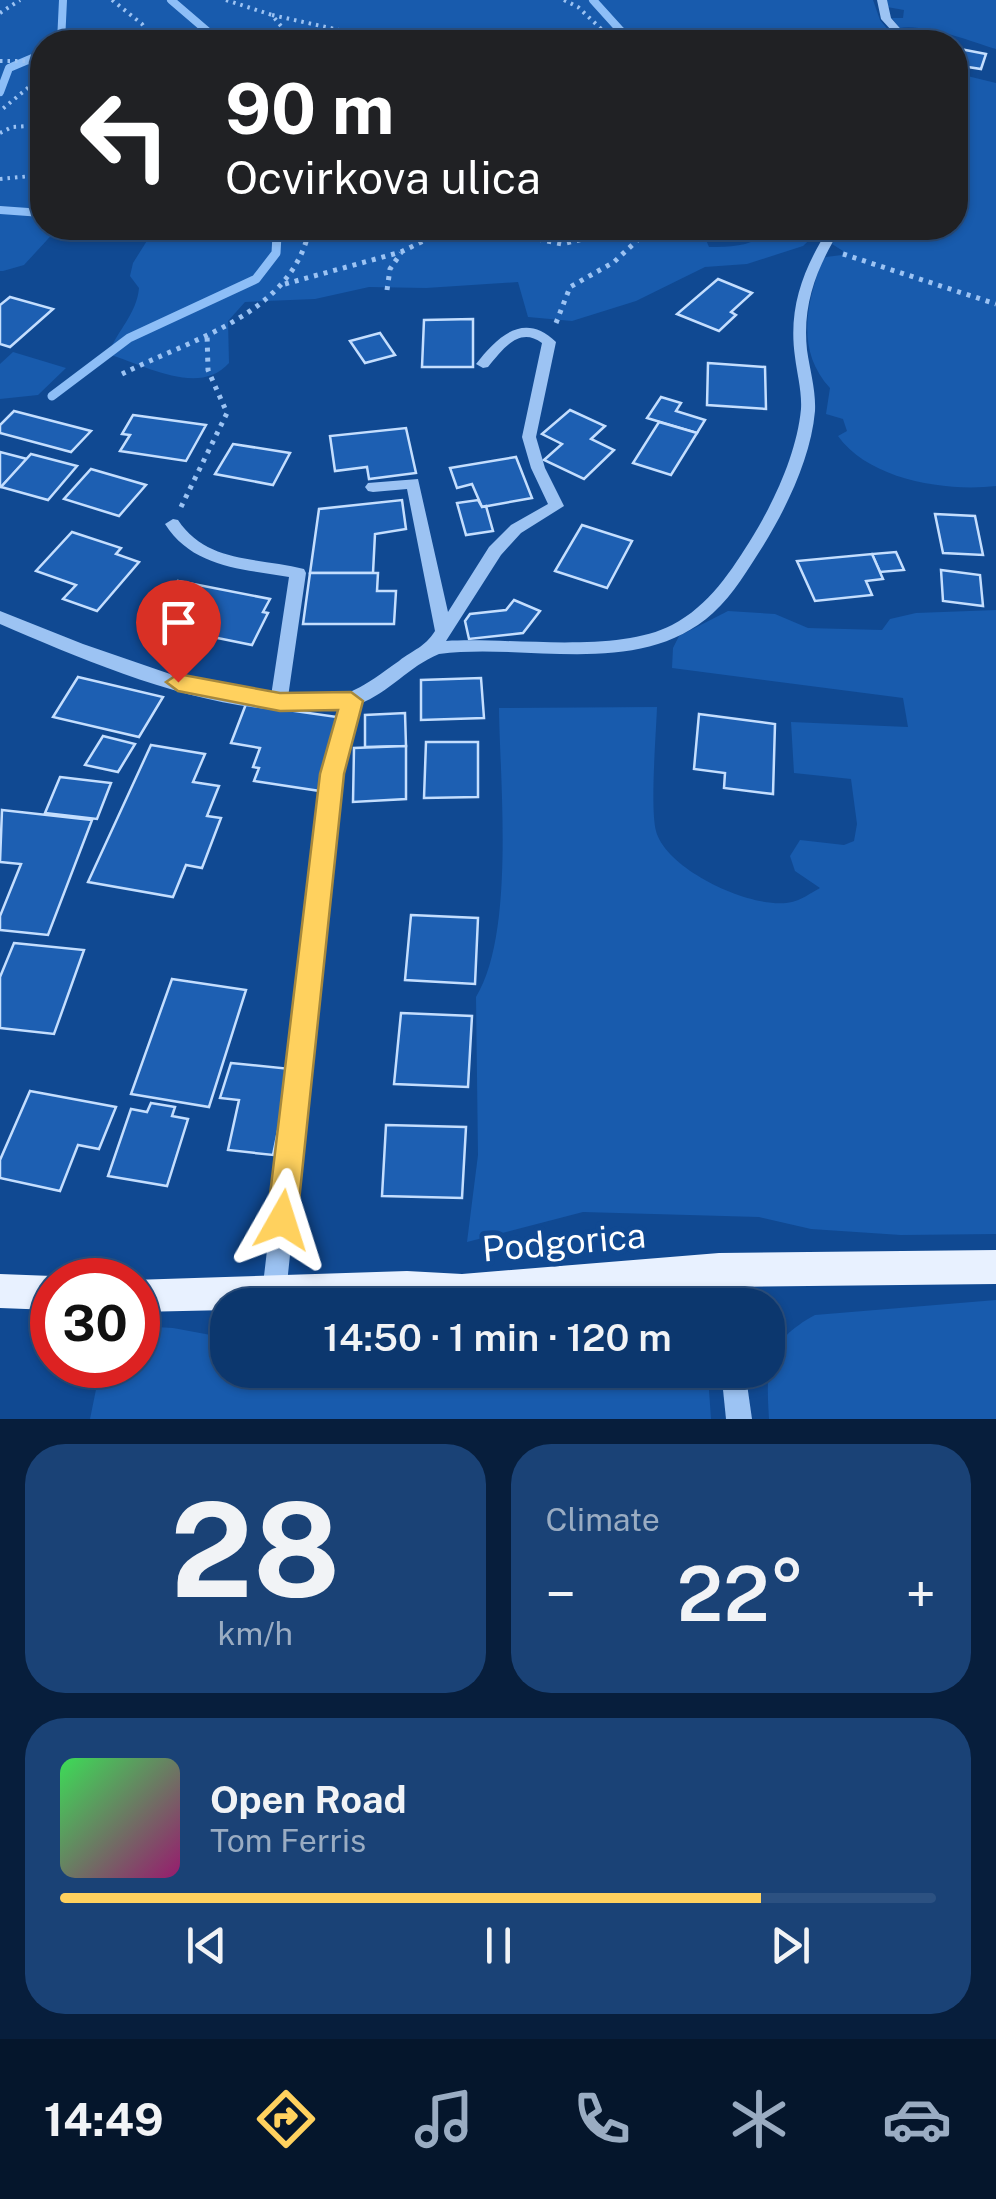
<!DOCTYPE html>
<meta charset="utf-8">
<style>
:root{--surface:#0c376e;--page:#1a4276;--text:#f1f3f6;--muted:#9aacc2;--line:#2c5181;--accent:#ffd15e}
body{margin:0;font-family:"Public Sans",sans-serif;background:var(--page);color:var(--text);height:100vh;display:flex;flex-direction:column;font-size:38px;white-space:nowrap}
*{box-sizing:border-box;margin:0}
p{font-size:32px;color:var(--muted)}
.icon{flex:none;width:55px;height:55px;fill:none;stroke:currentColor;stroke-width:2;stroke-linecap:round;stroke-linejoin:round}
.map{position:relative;height:1419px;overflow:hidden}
.panel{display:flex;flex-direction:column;gap:25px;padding:25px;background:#071e3c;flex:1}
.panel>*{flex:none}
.guide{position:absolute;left:30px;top:30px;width:938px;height:210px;border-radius:40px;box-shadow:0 2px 8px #0004,0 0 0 2px var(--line);background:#202124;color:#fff;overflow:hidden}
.speed{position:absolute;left:30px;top:1258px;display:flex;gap:20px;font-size:50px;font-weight:700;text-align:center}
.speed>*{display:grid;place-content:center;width:130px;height:130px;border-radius:50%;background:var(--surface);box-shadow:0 2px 8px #0004,0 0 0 2px var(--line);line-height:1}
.speed .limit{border:15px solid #d22;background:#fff;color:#111}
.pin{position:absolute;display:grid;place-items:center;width:85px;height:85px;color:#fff;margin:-102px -42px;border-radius:50% 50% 50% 0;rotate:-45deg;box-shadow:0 0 10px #0007}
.pin .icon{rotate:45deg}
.me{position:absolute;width:110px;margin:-55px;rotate:6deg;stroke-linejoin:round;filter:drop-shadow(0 0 8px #0008)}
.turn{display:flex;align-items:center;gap:35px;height:210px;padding:0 30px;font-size:45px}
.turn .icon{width:130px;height:130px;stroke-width:2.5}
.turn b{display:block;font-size:70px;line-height:85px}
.big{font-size:75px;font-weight:600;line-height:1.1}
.panel .tile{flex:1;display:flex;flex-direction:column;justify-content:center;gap:15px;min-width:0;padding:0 35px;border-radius:40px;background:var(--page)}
.panel .dial{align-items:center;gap:0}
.dial b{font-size:130px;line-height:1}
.song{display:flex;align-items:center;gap:30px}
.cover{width:120px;height:120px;border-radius:15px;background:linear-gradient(135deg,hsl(130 70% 55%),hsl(320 70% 35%))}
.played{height:10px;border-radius:5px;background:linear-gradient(90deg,var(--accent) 80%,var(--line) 80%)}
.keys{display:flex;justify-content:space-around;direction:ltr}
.heat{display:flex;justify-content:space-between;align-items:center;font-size:55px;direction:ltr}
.panel .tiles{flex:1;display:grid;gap:25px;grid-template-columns:1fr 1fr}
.tile:last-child{grid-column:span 2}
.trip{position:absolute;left:210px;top:1288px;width:575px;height:100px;border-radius:40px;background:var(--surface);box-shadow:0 2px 8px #0004,0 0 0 2px var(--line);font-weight:600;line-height:100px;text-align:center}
.menu{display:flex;height:160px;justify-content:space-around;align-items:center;background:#05162c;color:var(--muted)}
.menu .icon{width:70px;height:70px}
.menu .on{color:var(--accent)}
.menu b{font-size:45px;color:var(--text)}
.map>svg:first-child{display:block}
.green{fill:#185bad}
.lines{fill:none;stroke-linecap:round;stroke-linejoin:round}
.stream-far1{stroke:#8dbef7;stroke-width:8}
.stream{stroke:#8dbef7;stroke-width:9}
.building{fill:#1d5fb2;stroke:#c4defe;stroke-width:2.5}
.path-far1{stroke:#9cc3f3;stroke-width:4;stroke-dasharray:2.5 5;stroke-linecap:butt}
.path{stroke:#9cc3f3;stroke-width:5;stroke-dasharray:4 6;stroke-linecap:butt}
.minor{fill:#9cc3f3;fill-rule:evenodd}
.major{fill:#e8f1ff;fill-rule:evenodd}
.route{fill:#ffd15e;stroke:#a6883d;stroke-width:2.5}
.labels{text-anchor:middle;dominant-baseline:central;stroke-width:10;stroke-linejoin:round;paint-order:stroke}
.near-street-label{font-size:35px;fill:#fff;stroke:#104992}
</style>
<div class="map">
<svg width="996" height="1419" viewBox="0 0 996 1419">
<rect width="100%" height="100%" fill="#104992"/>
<g class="green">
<polygon points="0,0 873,0 880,20 898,42 42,42 42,228 58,228 24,265 3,271 0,271"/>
<path d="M 886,0 L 996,0 L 996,49 C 971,41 923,23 899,28 L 892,18 L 903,18 L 904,10 L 887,7 Z"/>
<path d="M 955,73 L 996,83 L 996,486 C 947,492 869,480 838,436 L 847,431 L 843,419 L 826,414 L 830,388 C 796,351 806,305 822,261 L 826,257 L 842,255 L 843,251 L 832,244 L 842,228 L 955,228 Z"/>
<path d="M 155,228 L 728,228 L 706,240 L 709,247 C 734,247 755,246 773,228 L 822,228 L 803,246 L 747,264 L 705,267 L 636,301 L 572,321 L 528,317 L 518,282 L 426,288 L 369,287 L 315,299 L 245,302 L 228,321 L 229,363 C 199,397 145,365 108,354 C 118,330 137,313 139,288 L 130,276 L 133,263 Z"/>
<polygon points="13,352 66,368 38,395 0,399 0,364"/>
<path d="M 996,610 L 996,1234 L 901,1235 L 811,1229 L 759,1217 L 583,1212 L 467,1242 L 478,1155 L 476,997 C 515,933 500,785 499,708 L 657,707 C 656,735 650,808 656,831 C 666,870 754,911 792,902 C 801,900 811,893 820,888 L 795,871 L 790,856 L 800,840 L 844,845 L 854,841 L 857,824 L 851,779 L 794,773 L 791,722 L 908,727 L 903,698 L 672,668 L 673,648 L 679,636 L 728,611 L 775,614 L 808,628 L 882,630 L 890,619 L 916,613 Z"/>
<path d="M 996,1300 L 996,1419 L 769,1419 C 766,1368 765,1342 815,1315 Z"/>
<polygon points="138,1326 173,1328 227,1338 228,1370 700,1370 709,1390 711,1419 90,1419 101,1365 138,1365"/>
</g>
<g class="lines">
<g class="stream-far1">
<polyline points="171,0 220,42"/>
<polyline points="593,0 621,31 637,38 713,42"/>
<polyline points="61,42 63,0"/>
<polyline points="0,92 9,68 42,54"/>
<polyline points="0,210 42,213"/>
<polyline points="277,238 278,228"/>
</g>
<polyline class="stream" points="52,396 129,338 256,279 276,253 277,235"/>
</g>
<g class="building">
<polygon points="955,48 986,54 981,69 955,65"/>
<polygon points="718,279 752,293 731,312 736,315 719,331 677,314"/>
<polygon points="10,297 53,309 10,347 0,344 0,305"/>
<polygon points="473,319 473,367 422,367 424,320"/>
<polygon points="380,333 395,355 365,363 350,341"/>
<polygon points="708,363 765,367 766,409 707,405"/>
<polygon points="661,397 681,403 676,411 705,420 697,433 647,418"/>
<polygon points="570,410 605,426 591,439 614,450 584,479 544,460 562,444 542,434"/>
<polygon points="14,411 91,431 71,452 0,433 0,425"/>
<polygon points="133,415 206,425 186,461 120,451 130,435 122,434"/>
<polygon points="659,422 697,433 671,475 633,463"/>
<polygon points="406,428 416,473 369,479 367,467 335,471 330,436"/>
<polygon points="233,444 290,453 273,485 215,474"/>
<polygon points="0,452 27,459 1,487 0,487"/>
<polygon points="31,454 77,466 48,500 1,487"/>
<polygon points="516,457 532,498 482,507 472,484 457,488 450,468"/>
<polygon points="91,469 146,485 119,516 64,499"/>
<polygon points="402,500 406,529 375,534 373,573 310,573 319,509"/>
<polygon points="478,500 482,507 486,506 493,531 466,535 457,503"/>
<polygon points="935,514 975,516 983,555 943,553"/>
<polygon points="582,525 632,541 607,588 555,571"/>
<polygon points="72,532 121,548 116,554 139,562 97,611 63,599 76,585 36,571"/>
<polygon points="896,552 904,570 880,572 872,554"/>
<polygon points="872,554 883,579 866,581 872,595 815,601 797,561"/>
<polygon points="941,570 980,575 983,606 943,601"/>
<polygon points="310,573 378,573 377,591 396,591 394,624 303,624"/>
<polygon points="178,581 270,599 263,612 268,613 252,645 173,629 184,611 163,607"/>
<polygon points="514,600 540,611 523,633 469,639 465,621 470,614 506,610"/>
<polygon points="78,677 163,697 139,737 53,717"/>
<polygon points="481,678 484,718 421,720 421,680"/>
<polygon points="246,704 344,718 320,791 254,781 259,768 253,767 260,748 231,743"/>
<polygon points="405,713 406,746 365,747 365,715"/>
<polygon points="699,714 775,724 773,794 724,788 725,773 694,769"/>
<polygon points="103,736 135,744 118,772 85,765"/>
<polygon points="426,742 478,742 478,797 424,798"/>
<polygon points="151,745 205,754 193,782 219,786 207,816 221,818 202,868 186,865 173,897 88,882"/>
<polygon points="406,746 406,799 353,802 354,748"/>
<polygon points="60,777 111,783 97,819 45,813"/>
<polygon points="2,810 92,820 48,935 0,930 0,916 21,864 0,862"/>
<polygon points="411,915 478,918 475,984 405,980"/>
<polygon points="14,943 84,950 54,1034 0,1028 0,977"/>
<polygon points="172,979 246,990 209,1107 131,1094"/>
<polygon points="401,1013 472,1016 468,1087 394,1084"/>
<polygon points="231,1063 291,1069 273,1155 228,1150 239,1100 220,1098"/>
<polygon points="30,1091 116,1107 99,1149 78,1145 60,1191 0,1178 0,1160"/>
<polygon points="151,1103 175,1107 172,1116 188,1119 167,1186 108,1176 131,1109 147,1112"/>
<polygon points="386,1125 466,1127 462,1198 382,1196"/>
</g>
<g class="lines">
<g class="path-far1">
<polyline points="112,0 142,24 153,42"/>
<polyline points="226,0 272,15 294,42"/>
<polyline points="564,0 578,7 615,42"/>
<polyline points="0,13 20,0"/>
<polyline points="272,15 393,42"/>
<polyline points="0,61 27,61 36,67 29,87 0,111"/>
<polyline points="0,133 12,127 42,125"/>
<polyline points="0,179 42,175"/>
<polyline points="500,228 524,238"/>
<polyline points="307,238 310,228"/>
<polyline points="430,238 449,228"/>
<polyline points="591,238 648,228"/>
<polyline points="641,238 648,228"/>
</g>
<g class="path">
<polyline points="518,235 562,244 600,235"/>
<polyline points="843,254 996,304"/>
<polyline points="285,284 401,252 435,235"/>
<polyline points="387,290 390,269 401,253"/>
<polyline points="556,323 570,287 614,262 643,235"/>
<path d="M 122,374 C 189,340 287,316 308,235"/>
<polyline points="181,507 227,413 208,370 207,333"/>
</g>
<g class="minor">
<polygon points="877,0 887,0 891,18 912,42 902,42 881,19"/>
<path d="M 829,228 L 841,228 C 817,267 802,304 807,350 C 810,371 816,390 815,411 C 811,457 787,507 763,546 C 748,569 734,594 713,613 C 639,680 527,642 439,654 C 409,666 389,693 359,704 L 341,773 L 286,1293 L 283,1302 L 274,1305 L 265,1302 L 262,1293 L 323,773 L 340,709 C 230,723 100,667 0,624 L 0,611 L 83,644 L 173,675 L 271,696 L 289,577 C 243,569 193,568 165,524 L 173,519 L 178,520 C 207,564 258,557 304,569 L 306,573 L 288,697 C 346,701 354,693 399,661 C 414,649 424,648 435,631 L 407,489 L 373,492 L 368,491 L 365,487 L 368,483 L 418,479 L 448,612 L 489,547 L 511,525 L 548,504 L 531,468 L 522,437 L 542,343 C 519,326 503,349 488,367 L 483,368 L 476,364 C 498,336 524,311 556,342 L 536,437 L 545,468 L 564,506 L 521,533 L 501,555 L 446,641 C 511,637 616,654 672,625 C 709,606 732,570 753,536 C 775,500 797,452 801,409 C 802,391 797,374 795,357 C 788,308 803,269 829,228 Z"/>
<polygon points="719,1258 727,1262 736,1305 712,1305 707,1270 711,1262"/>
<polygon points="721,1370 745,1370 752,1419 726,1419"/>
</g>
<g class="major">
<polygon points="996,1250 996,1284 719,1287 500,1305 228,1305 228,1310 138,1312 138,1280 133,1280 407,1271 462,1274 719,1253"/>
<polygon points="0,1274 52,1276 62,1280 52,1280 52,1310 0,1308"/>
</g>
</g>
<polygon class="route" points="178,674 280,693 351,692 363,701 344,774 297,1220 293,1231 282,1236 271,1231 267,1220 320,774 338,710 280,711 178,691 166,682"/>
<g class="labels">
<g class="near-street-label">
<text transform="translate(564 1242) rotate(-5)">Podgorica</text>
</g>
</g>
</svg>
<div class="speed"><div class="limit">30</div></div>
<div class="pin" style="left:178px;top:682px;background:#d93025"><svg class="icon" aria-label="arrive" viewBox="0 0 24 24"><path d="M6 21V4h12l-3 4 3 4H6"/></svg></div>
<svg class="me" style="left:282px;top:1220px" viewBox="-20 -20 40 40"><path d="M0-17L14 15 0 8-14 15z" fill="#ffd15e" stroke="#fff" stroke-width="4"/></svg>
<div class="trip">14:50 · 1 min · 120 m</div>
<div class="guide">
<div class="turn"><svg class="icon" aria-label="left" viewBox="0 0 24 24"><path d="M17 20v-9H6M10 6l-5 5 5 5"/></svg><div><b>90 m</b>Ocvirkova ulica</div></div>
</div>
</div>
<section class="panel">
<div class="tiles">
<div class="tile dial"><b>28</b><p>km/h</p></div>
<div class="tile"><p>Climate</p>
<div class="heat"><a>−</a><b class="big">22°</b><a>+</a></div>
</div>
<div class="tile">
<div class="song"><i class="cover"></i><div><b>Open Road</b><p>Tom Ferris</p></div></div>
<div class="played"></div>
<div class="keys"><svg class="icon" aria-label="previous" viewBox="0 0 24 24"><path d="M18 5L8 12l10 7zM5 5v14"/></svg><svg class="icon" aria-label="pause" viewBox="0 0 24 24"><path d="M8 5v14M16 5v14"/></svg><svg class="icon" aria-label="next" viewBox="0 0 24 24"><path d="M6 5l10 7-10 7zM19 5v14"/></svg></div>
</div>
</div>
</section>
<nav class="menu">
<b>14:49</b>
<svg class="icon on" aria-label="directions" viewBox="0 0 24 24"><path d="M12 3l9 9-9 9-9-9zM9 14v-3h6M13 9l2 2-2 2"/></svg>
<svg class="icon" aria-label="music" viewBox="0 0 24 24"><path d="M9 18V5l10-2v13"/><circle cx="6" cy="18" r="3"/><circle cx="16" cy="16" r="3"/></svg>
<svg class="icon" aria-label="phone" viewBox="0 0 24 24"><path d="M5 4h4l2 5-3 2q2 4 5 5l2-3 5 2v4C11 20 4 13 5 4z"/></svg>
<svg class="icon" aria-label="climate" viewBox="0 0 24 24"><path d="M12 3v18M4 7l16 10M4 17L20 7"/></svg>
<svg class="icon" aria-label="car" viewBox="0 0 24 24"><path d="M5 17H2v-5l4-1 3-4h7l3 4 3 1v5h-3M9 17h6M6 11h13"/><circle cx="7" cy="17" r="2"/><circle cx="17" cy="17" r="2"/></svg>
</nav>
